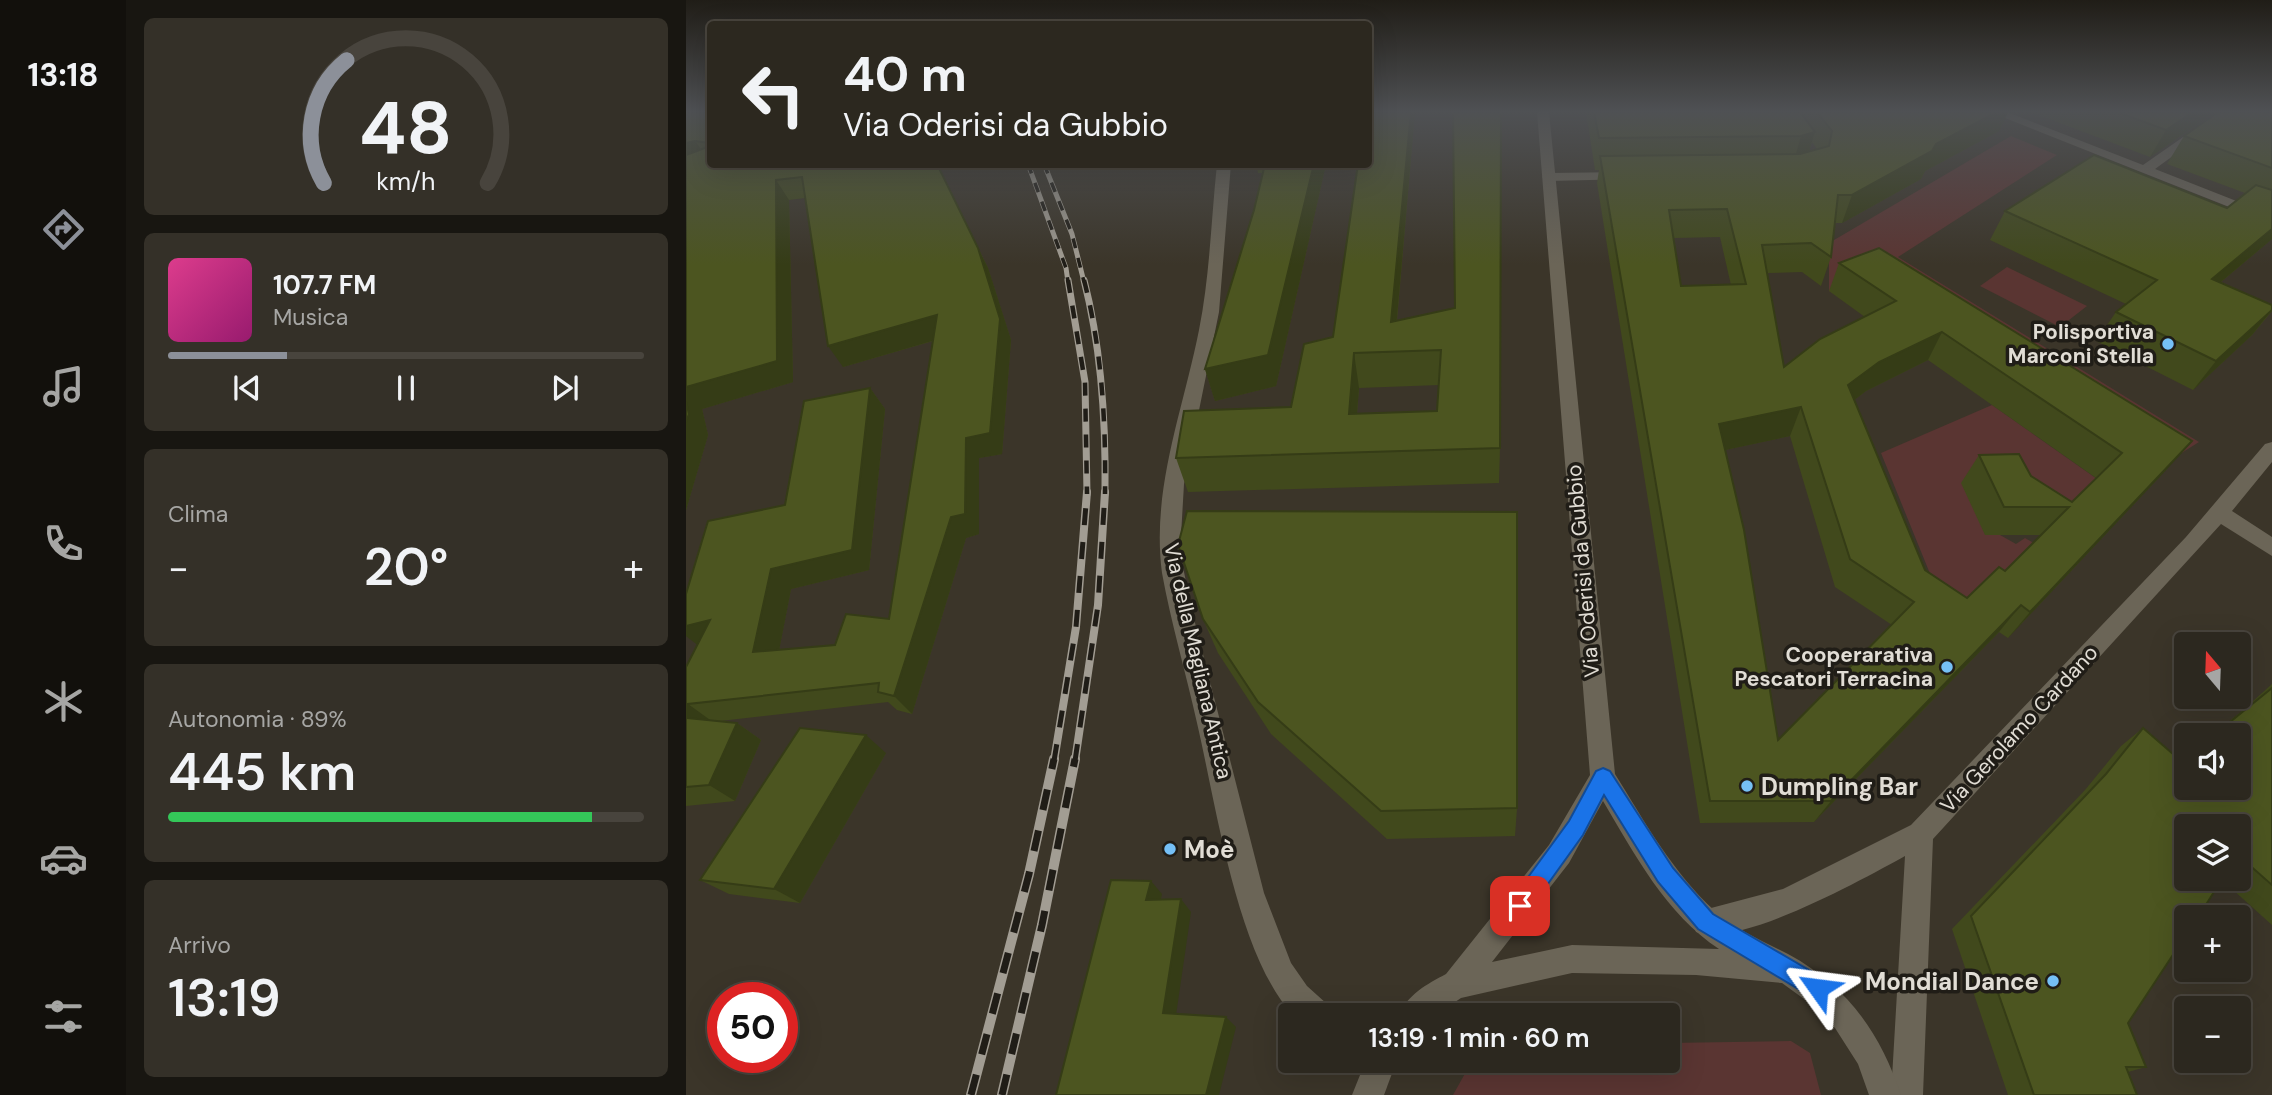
<!DOCTYPE html>
<html lang="it">
<meta charset="utf-8">
<style>
:root{--surface:#2c281f;--page:#343028;--text:#f1f3f6;--muted:#a6a6a4;--line:#48443d;--accent:#8c9099}
body{margin:0;font-family:"DM Sans",sans-serif;background:var(--page);color:var(--text);height:100vh;display:flex;flex-direction:column;font-size:26px;white-space:nowrap}
*{box-sizing:border-box;margin:0}
p{font-size:23px;color:var(--muted)}
.icon{flex:none;width:38px;height:38px;fill:none;stroke:currentColor;stroke-width:2;stroke-linecap:round;stroke-linejoin:round}
.map{position:relative;flex:1;overflow:hidden}
.side{display:flex;flex-direction:column;gap:18px;padding:18px;background:#181611;width:560px}
.side>*{flex:none}
.banner{position:absolute;left:21px;top:21px;width:665px;height:147px;border-radius:7px;box-shadow:0 7px 28px #0002,0 0 0 2px var(--line);background:#2c281f;color:var(--text);overflow:hidden}
.needle{width:46px;rotate:341deg}
.fabs{position:absolute;left:1488px;top:632px;display:grid;gap:14px}
.fabs a{display:grid;place-items:center;width:77px;height:77px;border-radius:7px;background:var(--surface);box-shadow:0 7px 28px #0002,0 0 0 2px var(--line);font-size:35px}
.speed{position:absolute;left:21px;top:982px;display:flex;gap:14px;font-size:35px;font-weight:700;text-align:center}
.speed>*{display:grid;place-content:center;width:91px;height:91px;border-radius:50%;background:var(--surface);box-shadow:0 7px 28px #0002,0 0 0 2px var(--line);line-height:1}
.speed .limit{border:10px solid #d22;background:#fff;color:#111}
.pin{position:absolute;display:grid;place-items:center;width:60px;height:60px;color:#fff;margin:-30px;border-radius:14px;box-shadow:0 4px 10px #0006}
.me{position:absolute;width:77px;margin:-38px;rotate:301deg;stroke-linejoin:round;filter:drop-shadow(0 0 5px #0008)}
.turn{display:flex;align-items:center;gap:24px;height:147px;padding:0 21px;font-size:32px}
.turn .icon{width:91px;height:91px;stroke-width:2.5}
.turn b{display:block;font-size:49px;line-height:60px}
.big{font-size:52px;font-weight:600;line-height:1.1}
.side .widget{flex:1;display:flex;flex-direction:column;justify-content:center;gap:10px;min-width:0;padding:0 24px;border-radius:10px;background:var(--page)}
.side .dial{align-items:center;gap:0}
.dial svg{height:182px;overflow:visible;fill:none;stroke:var(--line);stroke-width:7;stroke-linecap:round;text-anchor:middle}
.dial text{fill:var(--text);stroke:none}
.song{display:flex;align-items:center;gap:21px}
.cover{width:84px;height:84px;border-radius:10px;background:linear-gradient(135deg,hsl(330 70% 55%),hsl(320 70% 35%))}
.played{height:7px;border-radius:4px;background:linear-gradient(90deg,var(--accent) 25%,var(--line) 25%)}
.keys{display:flex;justify-content:space-around;direction:ltr}
.heat{display:flex;justify-content:space-between;align-items:center;font-size:38px;direction:ltr}
.charge{height:10px;border-radius:5px;background:linear-gradient(90deg,#34c759 89%,var(--line) 0)}
.trip{position:absolute;left:592px;top:1003px;width:402px;height:70px;border-radius:7px;background:var(--surface);box-shadow:0 7px 28px #0002,0 0 0 2px var(--line);font-weight:600;line-height:70px;text-align:center}
main{display:flex;flex:1;min-height:0}
.tab-bar{display:flex;flex-direction:column;width:126px;justify-content:space-around;align-items:center;background:#12100c;color:var(--muted)}
.tab-bar .icon{width:49px;height:49px}
.tab-bar .selected{color:var(--accent)}
.tab-bar b{font-size:32px;color:var(--text)}
.map>svg:first-child{display:block}
.green{fill:#5a3532}
.lines{fill:none;stroke-linecap:round;stroke-linejoin:round}
.street{fill:#6b6557;fill-rule:evenodd}
.secondary{fill:#6b6557;fill-rule:evenodd}
.rail-far3-casing{stroke:#a29d93;stroke-width:5}
.rail-far2-casing{stroke:#a29d93;stroke-width:7}
.rail-far1-casing{stroke:#a29d93;stroke-width:8}
.rail-casing{stroke:#a29d93;stroke-width:10}
.rail-far3{stroke:#201d17;stroke-width:3.5;stroke-dasharray:10;stroke-linecap:butt}
.rail-far2{stroke:#201d17;stroke-width:4.5;stroke-dasharray:13;stroke-linecap:butt}
.rail-far1{stroke:#201d17;stroke-width:5;stroke-dasharray:17;stroke-linecap:butt}
.rail{stroke:#201d17;stroke-width:7;stroke-dasharray:21;stroke-linecap:butt}
.wall{fill:#41491c;fill-rule:evenodd}
.shaded-wall{fill:#353c16}
.building{fill:#4c5520;stroke:#353c16;stroke-width:2;fill-rule:evenodd}
.route{fill:#1a73e8;stroke:#114b97;stroke-width:2}
.poi-dot{fill:#75c0f6;stroke:#201d17;stroke-width:2.5}
.labels{text-anchor:middle;dominant-baseline:central;stroke-width:7;stroke-linejoin:round;paint-order:stroke}
.poi-label{font-size:21px;font-weight:bold;fill:#e1ddd5;stroke:#201d17;text-anchor:end}
.street-label{font-size:21px;fill:#e1ddd5;stroke:#201d17}
.near-poi-label{font-size:24px;font-weight:bold;fill:#e1ddd5;stroke:#201d17;text-anchor:start}
</style>
<main>
<nav class="tab-bar">
<b>13:18</b>
<svg class="icon selected" aria-label="directions" viewBox="0 0 24 24"><path d="M12 3l9 9-9 9-9-9zM9 14v-3h6M13 9l2 2-2 2"/></svg>
<svg class="icon" aria-label="music" viewBox="0 0 24 24"><path d="M9 18V5l10-2v13"/><circle cx="6" cy="18" r="3"/><circle cx="16" cy="16" r="3"/></svg>
<svg class="icon" aria-label="phone" viewBox="0 0 24 24"><path d="M5 4h4l2 5-3 2q2 4 5 5l2-3 5 2v4C11 20 4 13 5 4z"/></svg>
<svg class="icon" aria-label="climate" viewBox="0 0 24 24"><path d="M12 3v18M4 7l16 10M4 17L20 7"/></svg>
<svg class="icon" aria-label="car" viewBox="0 0 24 24"><path d="M5 17H2v-5l4-1 3-4h7l3 4 3 1v5h-3M9 17h6M6 11h13"/><circle cx="7" cy="17" r="2"/><circle cx="17" cy="17" r="2"/></svg>
<svg class="icon" aria-label="filters" viewBox="0 0 24 24"><path d="M4 7h16M4 17h16"/><circle cx="9" cy="7" r="2"/><circle cx="15" cy="17" r="2"/></svg>
</nav>
<section class="side">
<div class="widget dial"><svg viewBox="0 0 100 80">
<path d="M14 69A42 42 0 1 1 86 69"/>
<path d="M14 69A42 42 0 0 1 24 15" stroke="#8c9099"/>
<text x="50" y="56" font-size="32" font-weight="700">48</text>
<text x="50" y="72" font-size="11">km/h</text>
</svg></div>
<div class="widget">
<div class="song"><i class="cover"></i><div><b>107.7 FM</b><p>Musica</p></div></div>
<div class="played"></div>
<div class="keys"><svg class="icon" aria-label="previous" viewBox="0 0 24 24"><path d="M18 5L8 12l10 7zM5 5v14"/></svg><svg class="icon" aria-label="pause" viewBox="0 0 24 24"><path d="M8 5v14M16 5v14"/></svg><svg class="icon" aria-label="next" viewBox="0 0 24 24"><path d="M6 5l10 7-10 7zM19 5v14"/></svg></div>
</div>
<div class="widget"><p>Clima</p>
<div class="heat"><a>−</a><b class="big">20°</b><a>+</a></div>
</div>
<div class="widget"><p>Autonomia · 89%</p><b class="big">445 km</b><div class="charge"></div></div>
<div class="widget"><p>Arrivo</p><b class="big">13:19</b></div>
</section>
<div class="map">
<svg width="1586" height="1095" viewBox="0 0 1586 1095">
<rect width="100%" height="100%" fill="#3b3529"/>
<g class="green">
<polygon points="1325,136 1371,155 1212,257 1513,442 1478,464 1143,291 1143,243"/>
<polygon points="1321,267 1401,306 1374,327 1294,286"/>
<polygon points="1306,405 1414,481 1365,530 1299,535 1314,535 1330,544 1339,538 1351,545 1279,608 1249,586 1195,453"/>
<polygon points="1105,1041 1124,1053 1135,1095 767,1095 786,1061 982,1060 982,1043"/>
</g>
<g class="lines">
<g class="street">
<polygon points="1304,112 1321,112 1457,165 1533,112 1547,112 1469,169 1586,215 1586,224"/>
<path d="M 531,164 L 545,164 L 533,312 L 498,484 L 494,553 L 507,615 L 578,893 L 605,963 L 621,986 L 641,1004 L 645,1015 L 607,1015 C 551,955 530,804 511,723 C 500,673 485,623 476,573 C 465,489 497,411 513,330 C 524,275 525,220 531,164 Z"/>
<polygon points="941,172 948,176 946,179 863,181 856,177 863,173"/>
<path d="M 1586,442 L 1586,462 L 1546,511 L 1586,537 L 1586,556 L 1535,524 L 1247,839 L 1237,1095 L 1205,1095 L 1219,856 C 1179,878 1052,949 1010,932 L 1006,922 L 1010,912 L 1097,889 L 1225,825 L 1500,537 L 1579,444 Z"/>
</g>
<g class="secondary">
<path d="M 851,112 L 863,112 L 929,774 C 959,822 987,873 1029,911 C 1050,930 1077,941 1102,954 C 1161,986 1194,1032 1215,1095 L 1183,1095 L 1172,1064 L 1149,1028 L 1118,999 L 1096,983 L 1010,975 L 886,973 L 775,998 L 750,1015 L 713,1015 C 721,995 741,984 760,974 L 863,845 L 904,775 ZM 917,801 C 949,855 980,914 1033,949 L 886,945 L 806,962 L 883,863 Z"/>
<polygon points="680,1060 711,1060 698,1095 666,1095"/>
</g>
<defs>
<g id="rail-far3">
<polyline points="342,164 380,268 382,282"/>
<polyline points="358,164 386,234 398,282"/>
</g>
<g id="rail-far2">
<polyline points="382,280 399,382 401,494"/>
<path d="M 398,280 C 416,350 420,422 419,494"/>
</g>
<g id="rail-far1">
<polyline points="368,761 390,627 401,492"/>
<polyline points="389,761 412,605 419,492"/>
</g>
<g id="rail">
<polyline points="285,1095 343,874 368,759"/>
<polyline points="316,1095 356,925 389,759"/>
</g>
</defs>
<use href="#rail-far3" class="rail-far3-casing"/>
<use href="#rail-far2" class="rail-far2-casing"/>
<use href="#rail-far1" class="rail-far1-casing"/>
<use href="#rail" class="rail-casing"/>
<use href="#rail-far3" class="rail-far3"/>
<use href="#rail-far2" class="rail-far2"/>
<use href="#rail-far1" class="rail-far1"/>
<use href="#rail" class="rail"/>
</g>
<g class="wall">
<polygon points="0,112 24,112 24,164 251,164 302,268 325,340 316,454 293,458 293,534 280,538 226,714 211,710 202,702 34,721 51,723 75,740 49,801 0,806 0,667 99,505 184,388 199,409 183,570 105,589 93,650 149,645 203,619 247,341 157,367 119,198 103,200 107,382 16,409 22,435 0,510"/>
<path d="M 682,112 L 729,112 L 711,320 L 769,308 L 814,448 L 813,483 L 502,492 L 490,458 L 605,407 L 647,337 ZM 753,385 L 751,411 L 671,414 L 673,388 Z"/>
<path d="M 900,112 L 1322,112 L 1313,131 L 1239,171 L 1235,179 L 1156,223 L 1149,223 L 1145,257 L 1135,286 L 1116,272 L 1081,273 L 1098,367 L 1179,317 L 1143,291 L 1153,263 L 1481,469 L 1322,638 L 1313,632 L 1128,822 L 1014,823 L 911,183 L 913,170 L 909,170 ZM 1126,142 L 1131,149 L 1123,152 ZM 1034,237 L 1045,285 L 995,286 L 988,238 ZM 1242,360 L 1410,478 L 1386,502 L 1345,476 L 1293,455 L 1275,483 L 1299,535 L 1355,535 L 1319,571 L 1281,598 L 1239,570 L 1168,400 L 1180,391 ZM 1104,436 L 1149,587 L 1206,625 L 1092,740 L 1039,450 Z"/>
<polygon points="1345,112 1529,112 1464,157"/>
<polygon points="1586,112 1586,239 1535,282 1586,305 1586,311 1566,335 1507,390 1410,341 1430,312 1440,304 1304,240 1319,211 1541,208 1559,193 1481,164 1498,136"/>
<polygon points="570,164 640,164 590,386 529,401 519,369 568,210 577,173 572,173"/>
<polygon points="517,619 831,808 829,836 701,839 585,734 532,653"/>
<path d="M 1586,684 L 1586,925 L 1536,880 L 1442,1023 L 1460,1067 L 1442,1072 L 1451,1095 L 1322,1095 L 1266,929 L 1399,790 L 1435,746 L 1457,728 L 1494,760 L 1500,755 L 1500,788 L 1552,735 L 1526,735 L 1556,711 ZM 1552,826 L 1552,878 L 1500,878 Z"/>
<polygon points="200,753 114,903 43,894 14,880"/>
</g>
<g class="shaded-wall">
<polygon points="725,112 729,112 708,351 705,322"/>
<polygon points="1311,112 1322,112 1313,131 1239,171 1235,179 1156,223 1166,195 1250,144"/>
<polygon points="1507,112 1529,112 1464,157 1480,130"/>
<polygon points="1129,132 1119,164 1106,168 1115,136"/>
<polygon points="9,141 23,160 0,168 0,143"/>
<polygon points="628,164 640,164 590,386 529,401 519,369"/>
<polygon points="90,180 103,200 107,382 16,409 22,435 0,510 0,387"/>
<polygon points="1586,229 1586,239 1505,307 1526,279"/>
<polygon points="292,248 302,268 325,340 316,454 293,458 293,534 280,538 226,714 208,696 280,438"/>
<polygon points="1586,310 1566,335 1507,390 1530,361"/>
<polygon points="251,315 263,336 157,367 142,346"/>
<polygon points="1256,332 1242,360 1180,391 1150,414 1162,385 1193,362"/>
<polygon points="668,353 673,388 668,449 663,414"/>
<polygon points="184,388 199,409 183,570 105,589 89,671 67,652 85,569"/>
<polygon points="1115,407 1104,436 1025,453 1033,424"/>
<polygon points="1506,441 1481,469 1322,638 1344,612"/>
<polygon points="1335,605 1313,632 1128,822 1145,801"/>
<polygon points="24,620 14,647 0,636 0,626"/>
<polygon points="2,704 27,722 2,718"/>
<polygon points="51,723 75,740 49,801 23,785"/>
<polygon points="180,735 200,753 114,903 88,889"/>
<polygon points="465,881 476,894 472,913 460,900"/>
<polygon points="495,899 505,912 489,1022 477,1013"/>
<polygon points="540,1017 550,1027 533,1095 520,1095"/>
</g>
<g class="building">
<polygon points="0,112 24,112 24,143 9,141 0,143"/>
<path d="M 682,112 L 725,112 L 705,322 L 769,308 L 767,112 L 815,112 L 814,448 L 490,458 L 498,411 L 605,407 L 618,344 L 647,337 L 672,164 L 682,164 ZM 755,350 L 751,411 L 663,414 L 668,353 Z"/>
<polygon points="908,112 1114,112 1129,132 1115,136 913,138"/>
<path d="M 1131,112 L 1311,112 L 1250,144 L 1246,151 L 1166,195 L 1152,195 L 1145,257 L 1125,243 L 1076,245 L 1098,367 L 1134,339 L 1210,301 L 1153,263 L 1193,248 L 1506,441 L 1344,612 L 1335,605 L 1145,801 L 1024,801 L 914,156 L 1114,154 L 1143,146 L 1146,131 ZM 1041,209 L 1060,284 L 995,286 L 983,210 ZM 1256,332 L 1436,453 L 1386,502 L 1345,476 L 1333,454 L 1293,455 L 1318,507 L 1383,507 L 1319,571 L 1313,567 L 1281,598 L 1239,570 L 1162,385 L 1193,362 ZM 1115,407 L 1164,559 L 1228,602 L 1092,740 L 1058,530 L 1033,424 Z"/>
<polygon points="1431,112 1507,112 1480,130"/>
<polygon points="1532,112 1586,112 1586,168 1498,136"/>
<polygon points="24,146 24,164 251,164 292,248 314,319 304,433 280,438 279,514 265,517 208,696 192,692 193,683 2,704 2,718 51,723 23,785 0,787 0,667 24,620 0,626 0,594 22,521 99,505 118,401 184,388 166,550 85,569 67,652 149,645 160,614 203,619 251,315 142,346 116,177 90,180 91,361 0,387 0,155"/>
<polygon points="1408,155 1541,208 1570,185 1586,190 1586,229 1526,279 1586,305 1586,310 1530,361 1430,312 1471,280 1319,211"/>
<polygon points="579,164 628,164 582,355 519,369 568,210"/>
<polygon points="0,402 3,414 0,422"/>
<polygon points="501,511 831,512 831,808 695,811 572,702 517,619 492,545"/>
<polygon points="1586,688 1586,885 1552,855 1552,826 1500,826 1500,878 1537,878 1512,917 1500,917 1500,935 1442,1023 1460,1067 1440,1067 1451,1095 1348,1095 1285,916 1420,774 1457,728 1495,761 1500,757 1500,788 1552,788 1552,735 1528,735"/>
<polygon points="114,728 180,735 88,889 14,880"/>
<polygon points="425,880 465,881 460,900 495,899 477,1013 540,1017 520,1095 370,1095"/>
</g>
<linearGradient id="sky" x2="0" y2="1"><stop stop-color="#201d17"/><stop offset="0.42" stop-color="#4f5154"/><stop offset="1" stop-color="#4f5154" stop-opacity="0"/></linearGradient>
<rect width="1586" height="265" fill="url(#sky)"/>
<polygon class="route" points="917,768 924,771 987,868 1027,914 1140,980 1143,988 1140,996 1132,999 1124,996 1012,929 972,882 918,795 897,835 841,913 834,917 826,913 823,906 826,899 883,821 910,771"/>
<g class="poi-dot">
<circle cx="1482" cy="344" r="7"/>
<circle cx="1261" cy="667" r="7"/>
<circle cx="1061" cy="786" r="7"/>
<circle cx="484" cy="849" r="7"/>
<circle cx="1367" cy="981" r="7"/>
</g>
<g class="labels">
<g class="poi-label">
<text x="1468" y="332">Polisportiva<tspan x="1468" dy="24">Marconi Stella</tspan></text>
<text x="1247" y="655">Cooperarativa<tspan x="1247" dy="24">Pescatori Terracina</tspan></text>
</g>
<g class="street-label">
<text transform="translate(897 571) rotate(-95)">Via Oderisi da Gubbio</text>
<text transform="translate(512 661) rotate(77)">Via della Magliana Antica</text>
<text transform="translate(1333 729) rotate(-47)">Via Gerolamo Cardano</text>
</g>
<g class="near-poi-label">
<text x="1075" y="786">Dumpling Bar</text>
<text x="498" y="849">Moè</text>
<text x="1353" y="981" text-anchor="end">Mondial Dance</text>
</g>
</g>
</svg>
<div class="fabs">
<a><svg class="needle" viewBox="-14 -14 28 28"><path d="M0-13l5 13h-10z" fill="#e53935"/><path d="M0 13l5-13h-10z" fill="#a6a6a4"/></svg></a>
<a><svg class="icon" aria-label="sound" viewBox="0 0 24 24"><path d="M4 9h4l5-4v14l-5-4H4zM17 9q2 3 0 6"/></svg></a>
<a><svg class="icon" aria-label="layers" viewBox="0 0 24 24"><path d="M12 4l9 5-9 5-9-5zM3 14l9 5 9-5"/></svg></a>
<a>+</a>
<a>−</a>
</div>
<div class="speed"><div class="limit">50</div></div>
<div class="pin" style="left:834px;top:906px;background:#d93025"><svg class="icon" aria-label="arrive" viewBox="0 0 24 24"><path d="M6 21V4h12l-3 4 3 4H6"/></svg></div>
<svg class="me" style="left:1132px;top:988px" viewBox="-20 -20 40 40"><path d="M0-17L14 15 0 8-14 15z" fill="#1a73e8" stroke="#fff" stroke-width="4"/></svg>
<div class="trip">13:19 · 1 min · 60 m</div>
<div class="banner">
<div class="turn"><svg class="icon" aria-label="left" viewBox="0 0 24 24"><path d="M17 20v-9H6M10 6l-5 5 5 5"/></svg><div><b>40 m</b>Via Oderisi da Gubbio</div></div>
</div>
</div>
</main>
